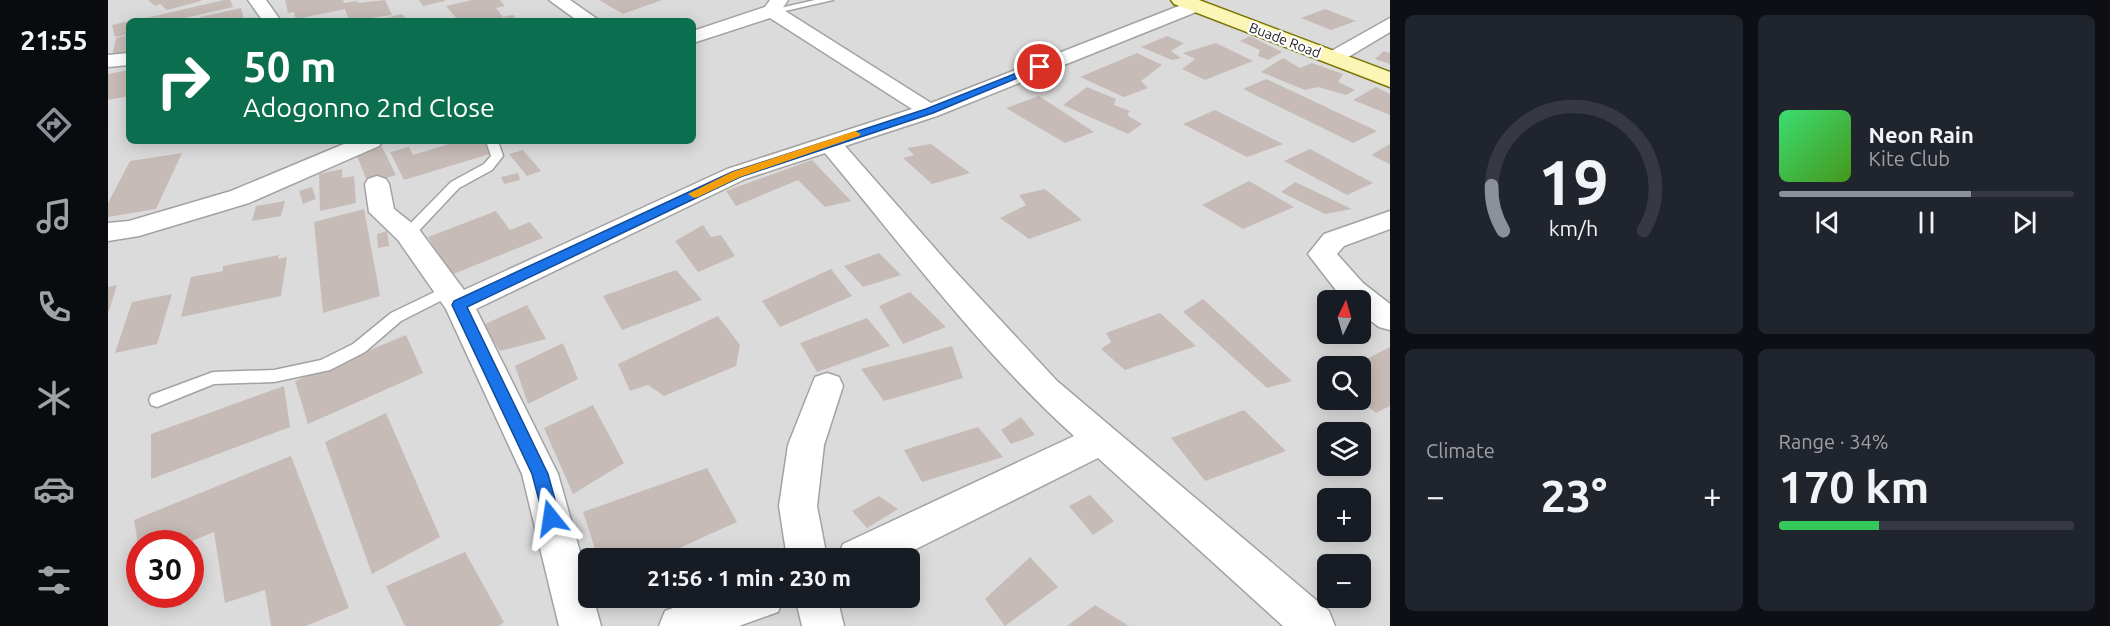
<!DOCTYPE html>
<meta charset="utf-8">
<style>
:root{--surface:#171b24;--page:#20242c;--text:#f1f3f6;--muted:#9ea1a6;--line:#363941;--accent:#8c9099}
body{margin:0;font-family:Ubuntu,sans-serif;background:var(--page);color:var(--text);height:100vh;display:flex;flex-direction:column;font-size:22px;white-space:nowrap}
*{box-sizing:border-box;margin:0}
p{font-size:20px;color:var(--muted)}
.icon{flex:none;width:33px;height:33px;fill:none;stroke:currentColor;stroke-width:2;stroke-linecap:round;stroke-linejoin:round}
.map{position:relative;flex:1;overflow:hidden}
.panel{display:flex;flex-direction:column;gap:15px;padding:15px;background:#0d0f14;width:720px}
.panel>*{flex:none}
.guide{position:absolute;left:18px;top:18px;width:570px;height:126px;border-radius:9px;box-shadow:0 3px 15px #0003;background:#0b6e4f;color:#fff;overflow:hidden}
.needle{width:39px;rotate:5deg}
.tools{position:absolute;left:1209px;top:290px;display:grid;gap:12px}
.tools a{display:grid;place-items:center;width:54px;height:54px;border-radius:9px;background:var(--surface);box-shadow:0 3px 15px #0003;font-size:30px}
.speed{position:absolute;left:18px;top:530px;display:flex;gap:12px;font-size:30px;font-weight:700;text-align:center}
.speed>*{display:grid;place-content:center;width:78px;height:78px;border-radius:50%;background:var(--surface);box-shadow:0 3px 15px #0003;line-height:1}
.speed .limit{border:9px solid #d22;background:#fff;color:#111}
.pin{position:absolute;display:grid;place-items:center;width:51px;height:51px;color:#fff;margin:-26px;border:3px solid #fff;border-radius:50%;box-shadow:0 2px 6px #0007}
.me{position:absolute;width:66px;margin:-33px;rotate:345deg;stroke-linejoin:round;filter:drop-shadow(0 0 4px #0008)}
.turn{display:flex;align-items:center;gap:21px;height:126px;padding:0 18px;font-size:27px}
.turn .icon{width:78px;height:78px;stroke-width:2.5}
.turn b{display:block;font-size:42px;line-height:51px}
.big{font-size:45px;font-weight:700;line-height:1.1}
.panel .tile{flex:1;display:flex;flex-direction:column;justify-content:center;gap:9px;min-width:0;padding:0 21px;border-radius:9px;background:var(--page)}
.panel .dial{align-items:center;gap:0}
.dial svg{height:156px;overflow:visible;fill:none;stroke:var(--line);stroke-width:7;stroke-linecap:round;text-anchor:middle}
.dial text{fill:var(--text);stroke:none}
.song{display:flex;align-items:center;gap:18px}
.cover{width:72px;height:72px;border-radius:9px;background:linear-gradient(135deg,hsl(140 70% 55%),hsl(100 70% 35%))}
.played{height:6px;border-radius:3px;background:linear-gradient(90deg,var(--accent) 65%,var(--line) 65%)}
.keys{display:flex;justify-content:space-around;direction:ltr}
.heat{display:flex;justify-content:space-between;align-items:center;font-size:33px;direction:ltr}
.charge{height:9px;border-radius:4px;background:linear-gradient(90deg,#34c759 34%,var(--line) 0)}
.panel .tiles{flex:1;display:grid;gap:15px;grid-template-columns:repeat(2,1fr)}
.trip{position:absolute;left:470px;top:548px;width:342px;height:60px;border-radius:9px;background:var(--surface);box-shadow:0 3px 15px #0003;font-weight:700;line-height:60px;text-align:center}
main{display:flex;flex:1;min-height:0}
.tabs{display:flex;flex-direction:column;width:108px;justify-content:space-around;align-items:center;background:#090b0e;color:var(--muted)}
.tabs .icon{width:42px;height:42px}
.tabs .current{color:var(--accent)}
.tabs b{font-size:27px;color:var(--text)}
.map>svg:first-child{display:block}
.residential{fill:#dcdbdb;fill-rule:evenodd}
.building{fill:#c7bbb7}
.lines{fill:none;stroke-linecap:round;stroke-linejoin:round}
.lane-casing{stroke:#a2a2a2;stroke-width:3}
.street-casing{stroke:#a2a2a2;stroke-width:3}
.secondary-casing{stroke:#797402;stroke-width:3}
.lane{fill:#fff;fill-rule:evenodd}
.street{fill:#fff;fill-rule:evenodd}
.secondary{fill:#fbf5b6;fill-rule:evenodd}
.route{fill:#1a73e8;stroke:#114b97;stroke-width:1.5}
.slow{fill:#f59e0b}
.labels{text-anchor:middle;dominant-baseline:central;stroke-width:4.5;stroke-linejoin:round;paint-order:stroke}
.far-street-label{font-size:14px;fill:#1e1e1e;stroke:#fff}
</style>
<main>
<nav class="tabs">
<b>21:55</b>
<svg class="icon current" aria-label="directions" viewBox="0 0 24 24"><path d="M12 3l9 9-9 9-9-9zM9 14v-3h6M13 9l2 2-2 2"/></svg>
<svg class="icon" aria-label="music" viewBox="0 0 24 24"><path d="M9 18V5l10-2v13"/><circle cx="6" cy="18" r="3"/><circle cx="16" cy="16" r="3"/></svg>
<svg class="icon" aria-label="phone" viewBox="0 0 24 24"><path d="M5 4h4l2 5-3 2q2 4 5 5l2-3 5 2v4C11 20 4 13 5 4z"/></svg>
<svg class="icon" aria-label="climate" viewBox="0 0 24 24"><path d="M12 3v18M4 7l16 10M4 17L20 7"/></svg>
<svg class="icon" aria-label="car" viewBox="0 0 24 24"><path d="M5 17H2v-5l4-1 3-4h7l3 4 3 1v5h-3M9 17h6M6 11h13"/><circle cx="7" cy="17" r="2"/><circle cx="17" cy="17" r="2"/></svg>
<svg class="icon" aria-label="filters" viewBox="0 0 24 24"><path d="M4 7h16M4 17h16"/><circle cx="9" cy="7" r="2"/><circle cx="15" cy="17" r="2"/></svg>
</nav>
<div class="map">
<svg width="1282" height="626" viewBox="0 0 1282 626">
<rect width="100%" height="100%" fill="#efeae4"/>
<path class="residential" d="M 0,0 L 1282,0 L 1282,626 L 0,626 ZM 21,21 L 585,21 L 585,141 L 21,141 ZM 1220,300 L 1252,300 L 1252,333 L 1220,333 ZM 1220,366 L 1252,366 L 1252,399 L 1220,399 ZM 1220,432 L 1252,432 L 1252,465 L 1220,465 ZM 1220,498 L 1252,498 L 1252,531 L 1220,531 ZM 32,543 L 82,543 L 82,594 L 32,594 ZM 480,558 L 801,558 L 801,597 L 480,597 ZM 1220,564 L 1252,564 L 1252,597 L 1220,597 Z"/>
<g class="building">
<polygon points="40,0 93,0 93,1 59,10 52,4 47,6"/>
<polygon points="116,0 122,0 125,7 64,21 25,21"/>
<polygon points="177,0 235,0 236,3 249,1 250,3 277,0 284,15 241,21 237,9 188,19 186,12 180,13"/>
<polygon points="311,0 337,0 337,1 315,6"/>
<polygon points="364,0 392,0 397,6 388,8 395,17 405,15 410,21 351,21 338,6"/>
<polygon points="491,0 554,0 515,14"/>
<polygon points="133,8 136,19 144,17 145,21 93,21 92,17"/>
<polygon points="1217,9 1248,21 1223,30 1193,18"/>
<polygon points="294,14 300,21 270,21 270,20"/>
<polygon points="21,21 21,34 7,37 4,25"/>
<polygon points="21,35 21,53 4,56 8,38"/>
<polygon points="1059,36 1076,43 1063,51 1073,58 1064,60 1033,47"/>
<polygon points="1142,36 1174,52 1160,60 1150,56 1152,50 1132,41"/>
<polygon points="1108,43 1145,61 1097,80 1074,69 1087,59 1075,53"/>
<polygon points="1276,51 1282,53 1282,64 1267,59"/>
<polygon points="1029,53 1054,65 1033,81 1040,88 1016,97 972,77"/>
<polygon points="1175,58 1192,68 1204,63 1235,74 1230,82 1247,90 1238,95 1210,87 1197,90 1153,72"/>
<polygon points="21,70 21,96 0,100 0,74"/>
<polygon points="1158,79 1269,131 1245,143 1135,89"/>
<polygon points="979,87 1008,99 1006,105 1022,111 1019,115 1034,124 1020,134 955,105"/>
<polygon points="1268,87 1282,94 1282,115 1245,100"/>
<polygon points="931,96 986,132 957,143 898,108"/>
<polygon points="1107,110 1175,144 1139,157 1075,124"/>
<polygon points="351,141 381,141 388,152 296,180 282,152 301,147 305,155"/>
<polygon points="823,144 862,173 824,184 795,158 806,155 799,148"/>
<polygon points="1282,144 1282,164 1263,155"/>
<polygon points="274,147 288,175 260,183 248,154"/>
<polygon points="1202,149 1265,183 1239,195 1176,161"/>
<polygon points="415,150 433,171 419,176 401,154"/>
<polygon points="74,153 48,209 0,217 0,203 22,161"/>
<polygon points="704,160 743,201 717,207 690,180 628,206 618,191"/>
<polygon points="234,169 234,178 246,176 248,203 212,211 211,174"/>
<polygon points="410,173 412,180 396,184 393,177"/>
<polygon points="1141,181 1186,207 1135,229 1094,205"/>
<polygon points="1187,182 1244,209 1217,214 1173,192"/>
<polygon points="204,187 208,199 195,204 191,191"/>
<polygon points="937,189 974,220 921,239 892,218 918,205 911,195"/>
<polygon points="177,201 173,216 144,221 148,206"/>
<polygon points="256,209 272,296 215,313 206,222"/>
<polygon points="388,211 402,230 422,222 435,238 343,275 320,237"/>
<polygon points="595,225 603,237 613,235 627,256 590,272 567,241"/>
<polygon points="279,231 281,246 270,248 269,234"/>
<polygon points="771,253 793,275 755,287 736,266"/>
<polygon points="171,255 170,259 179,257 173,296 73,317 83,277 115,271 115,266"/>
<polygon points="723,269 744,296 672,327 654,301"/>
<polygon points="568,270 594,300 514,330 495,296"/>
<polygon points="9,285 1,311 0,311 0,287"/>
<polygon points="802,292 838,327 795,344 771,306"/>
<polygon points="64,294 49,344 7,353 24,302"/>
<polygon points="1095,299 1184,381 1159,388 1075,312"/>
<polygon points="419,305 438,339 392,351 375,325"/>
<polygon points="1052,313 1088,346 1017,370 993,349 1003,342 998,333"/>
<polygon points="610,316 632,345 628,366 556,396 540,385 522,391 510,364"/>
<polygon points="759,318 782,346 709,372 692,343"/>
<polygon points="298,335 315,373 200,424 187,381"/>
<polygon points="455,343 470,379 420,404 407,366"/>
<polygon points="844,346 855,378 776,401 753,369"/>
<polygon points="1282,347 1282,406 1268,413 1250,399 1252,399 1252,366 1245,366"/>
<polygon points="176,386 182,427 43,479 43,434"/>
<polygon points="485,405 516,463 465,494 436,428"/>
<polygon points="1136,410 1178,451 1097,481 1063,438"/>
<polygon points="278,413 332,537 264,574 217,442"/>
<polygon points="913,417 927,435 903,444 893,430"/>
<polygon points="870,427 895,457 814,482 796,450"/>
<polygon points="183,456 241,608 198,626 163,626 157,590 117,603 106,532 79,543 30,543 26,520"/>
<polygon points="599,468 629,522 549,558 490,558 475,512"/>
<polygon points="982,495 1006,521 985,535 961,506"/>
<polygon points="771,496 790,509 759,528 744,511"/>
<polygon points="357,552 396,622 391,626 297,626 278,586"/>
<polygon points="922,557 950,587 897,626 877,599"/>
<polygon points="987,605 1021,626 959,626"/>
</g>
<g class="lines">
<defs>
<g id="lane">
<polygon points="707,0 725,0 664,14 659,11"/>
<polygon points="378,141 390,141 395,156 384,170 351,188 305,237 295,237 293,234 295,231 343,182 376,164 383,156"/>
<polygon points="341,285 348,290 346,294 293,321 257,352 222,370 166,382 106,384 49,407 43,405 41,400 43,395 105,372 166,370 213,360 245,344 283,313"/>
</g>
<g id="street">
<polygon points="140,0 158,0 173,21 155,21"/>
<polygon points="441,0 462,0 492,21 470,21"/>
<path d="M 662,0 L 680,0 L 674,9 L 823,103 L 1081,2 L 1093,2 L 1096,6 L 1093,10 L 829,116 L 737,146 L 845,269 L 949,381 L 1221,611 L 1227,626 L 1175,626 L 990,458 L 790,558 L 729,558 L 735,544 L 966,436 C 873,352 797,249 717,153 L 637,179 L 368,309 L 450,474 L 480,580 L 480,597 L 485,597 L 493,626 L 451,626 L 414,474 L 338,309 L 290,240 L 261,212 L 257,184 L 260,179 L 269,176 L 278,179 L 281,184 L 286,209 L 310,228 L 356,290 L 619,169 L 804,109 L 662,18 L 585,43 L 585,31 L 657,7 Z"/>
<polygon points="1282,18 1282,32 1232,62 1218,62 1215,58 1218,54"/>
<polygon points="21,53 21,65 0,67 0,55"/>
<polygon points="243,141 275,141 271,146 141,203 31,236 0,241 0,223 21,221 123,191"/>
<polygon points="1282,211 1282,229 1236,246 1229,254 1255,283 1282,304 1282,330 1271,327 1252,313 1252,300 1237,300 1234,298 1200,254 1216,234"/>
<polygon points="719,373 731,377 735,386 716,445 709,506 719,558 679,558 671,506 680,445 707,377"/>
<polygon points="595,597 676,597 670,612 631,626 551,626 557,611"/>
<polygon points="687,597 729,597 736,626 694,626"/>
</g>
<polygon id="secondary" points="1063,0 1091,0 1282,72 1282,87 1066,4"/>
</defs>
<use href="#lane" class="lane-casing"/>
<use href="#street" class="street-casing"/>
<use href="#secondary" class="secondary-casing"/>
<use href="#lane" class="lane"/>
<use href="#street" class="street"/>
<use href="#secondary" class="secondary"/>
</g>
<polygon class="route" points="929,65 936,67 825,113 632,177 359,307 440,474 452,518 450,523 443,526 437,523 424,474 344,305 346,301 624,172 818,109"/>
<polygon class="slow" points="747,131 753,134 751,136 632,177 590,197 586,198 580,194 624,172"/>
<g class="labels">
<g class="far-street-label">
<text transform="translate(1177 40) rotate(21)">Buade Road</text>
</g>
</g>
</svg>
<div class="tools">
<a><svg class="needle" viewBox="-14 -14 28 28"><path d="M0-13l5 13h-10z" fill="#e53935"/><path d="M0 13l5-13h-10z" fill="#9ea1a6"/></svg></a>
<a><svg class="icon" aria-label="search" viewBox="0 0 24 24"><circle cx="10" cy="10" r="6"/><path d="M15 15l6 6"/></svg></a>
<a><svg class="icon" aria-label="layers" viewBox="0 0 24 24"><path d="M12 4l9 5-9 5-9-5zM3 14l9 5 9-5"/></svg></a>
<a>+</a>
<a>−</a>
</div>
<div class="speed"><div class="limit">30</div></div>
<div class="pin" style="left:932px;top:67px;background:#d93025"><svg class="icon" aria-label="arrive" viewBox="0 0 24 24"><path d="M6 21V4h12l-3 4 3 4H6"/></svg></div>
<svg class="me" style="left:443px;top:518px" viewBox="-20 -20 40 40"><path d="M0-17L14 15 0 8-14 15z" fill="#1a73e8" stroke="#fff" stroke-width="4"/></svg>
<div class="trip">21:56 · 1 min · 230 m</div>
<div class="guide">
<div class="turn"><svg class="icon" aria-label="right" viewBox="0 0 24 24"><path d="M7 20v-9h11M14 6l5 5-5 5"/></svg><div><b>50 m</b>Adogonno 2nd Close</div></div>
</div>
</div>
<section class="panel">
<div class="tiles">
<div class="tile dial"><svg viewBox="0 0 100 80">
<path d="M14 69A42 42 0 1 1 86 69"/>
<path d="M14 69A42 42 0 0 1 8 46" stroke="#8c9099"/>
<text x="50" y="56" font-size="32" font-weight="700">19</text>
<text x="50" y="72" font-size="11">km/h</text>
</svg></div>
<div class="tile">
<div class="song"><i class="cover"></i><div><b>Neon Rain</b><p>Kite Club</p></div></div>
<div class="played"></div>
<div class="keys"><svg class="icon" aria-label="previous" viewBox="0 0 24 24"><path d="M18 5L8 12l10 7zM5 5v14"/></svg><svg class="icon" aria-label="pause" viewBox="0 0 24 24"><path d="M8 5v14M16 5v14"/></svg><svg class="icon" aria-label="next" viewBox="0 0 24 24"><path d="M6 5l10 7-10 7zM19 5v14"/></svg></div>
</div>
<div class="tile"><p>Climate</p>
<div class="heat"><a>−</a><b class="big">23°</b><a>+</a></div>
</div>
<div class="tile"><p>Range · 34%</p><b class="big">170 km</b><div class="charge"></div></div>
</div>
</section>
</main>
